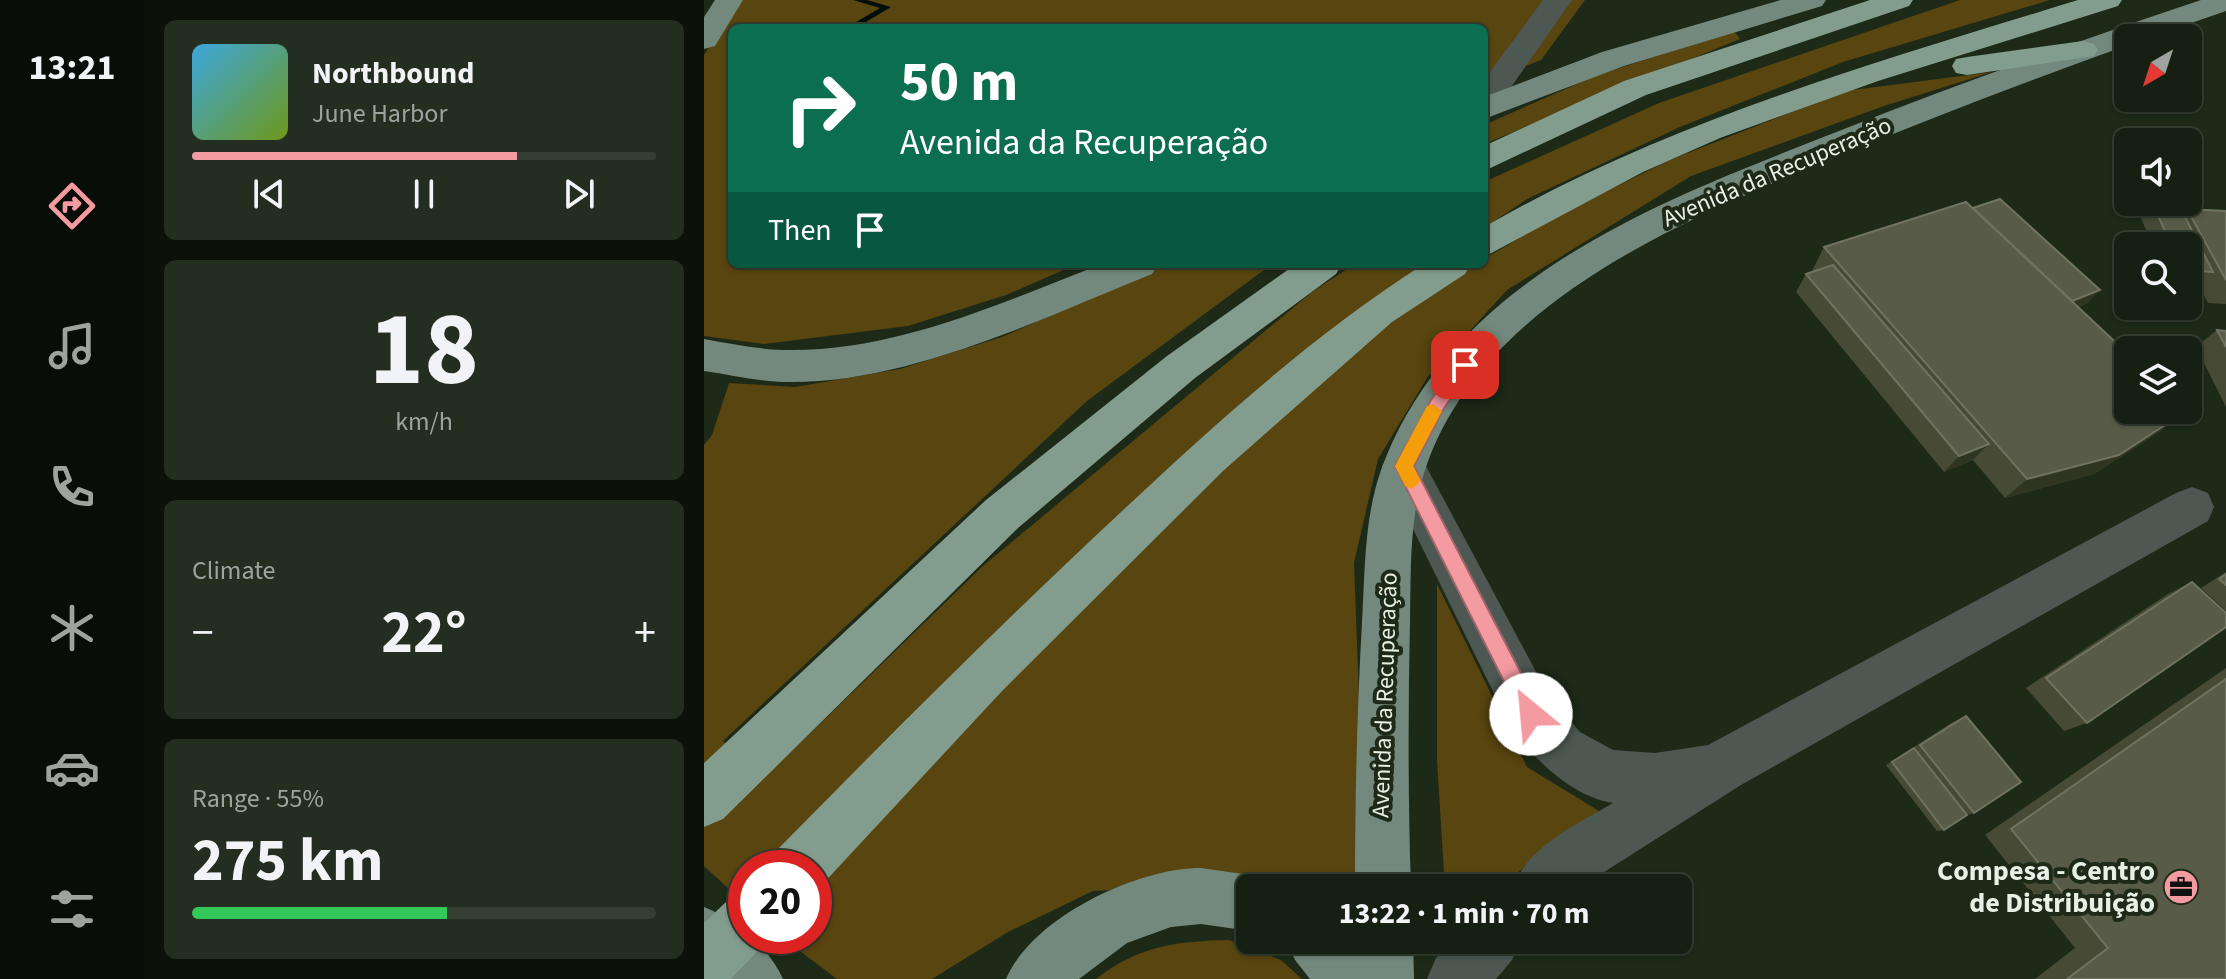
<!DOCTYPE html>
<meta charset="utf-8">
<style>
:root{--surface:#162012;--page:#232d20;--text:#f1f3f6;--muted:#9ea39f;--line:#353e32;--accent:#f49aa1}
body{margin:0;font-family:"Source Sans 3",sans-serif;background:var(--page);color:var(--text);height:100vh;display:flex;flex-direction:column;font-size:30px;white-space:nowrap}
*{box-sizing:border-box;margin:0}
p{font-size:26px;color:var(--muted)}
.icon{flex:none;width:44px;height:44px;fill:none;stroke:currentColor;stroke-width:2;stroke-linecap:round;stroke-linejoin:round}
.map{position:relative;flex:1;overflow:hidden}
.panel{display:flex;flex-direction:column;gap:20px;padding:20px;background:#0c120a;width:560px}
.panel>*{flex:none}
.hud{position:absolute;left:24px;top:24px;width:760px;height:244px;border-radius:12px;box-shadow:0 2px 6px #0004,0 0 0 2px var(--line);background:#0b6e4f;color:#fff;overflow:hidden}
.needle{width:52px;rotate:219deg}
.controls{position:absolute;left:1410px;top:24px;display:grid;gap:16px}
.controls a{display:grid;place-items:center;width:88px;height:88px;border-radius:12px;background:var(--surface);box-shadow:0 2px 6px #0004,0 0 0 2px var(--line);font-size:40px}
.speed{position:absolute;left:24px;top:850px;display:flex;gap:16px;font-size:40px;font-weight:700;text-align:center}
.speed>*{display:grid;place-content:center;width:104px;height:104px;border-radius:50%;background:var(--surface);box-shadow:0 2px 6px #0004,0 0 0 2px var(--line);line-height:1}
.speed .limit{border:12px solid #d22;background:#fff;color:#111}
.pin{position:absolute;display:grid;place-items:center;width:68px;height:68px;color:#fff;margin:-34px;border-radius:16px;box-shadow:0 4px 12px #0006}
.me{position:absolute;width:88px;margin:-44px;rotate:332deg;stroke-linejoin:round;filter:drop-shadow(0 0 6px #0008)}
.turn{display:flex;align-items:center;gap:28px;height:168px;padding:0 40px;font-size:36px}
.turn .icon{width:104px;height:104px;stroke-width:2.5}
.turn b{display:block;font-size:56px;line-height:68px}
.then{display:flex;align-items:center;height:76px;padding:0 40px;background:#0003;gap:16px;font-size:30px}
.big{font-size:60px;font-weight:700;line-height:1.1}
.panel .widget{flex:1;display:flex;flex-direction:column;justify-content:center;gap:12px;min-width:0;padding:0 28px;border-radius:12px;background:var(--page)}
.panel .dial{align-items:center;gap:0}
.dial b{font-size:104px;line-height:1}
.song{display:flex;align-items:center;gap:24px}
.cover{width:96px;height:96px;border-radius:12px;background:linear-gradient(135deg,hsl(200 70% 55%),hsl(80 70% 35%))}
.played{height:8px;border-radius:4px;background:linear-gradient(90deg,var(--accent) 70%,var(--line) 70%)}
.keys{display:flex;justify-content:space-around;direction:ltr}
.heat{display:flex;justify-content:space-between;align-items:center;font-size:44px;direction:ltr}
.charge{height:12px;border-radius:6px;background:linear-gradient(90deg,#34c759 55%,var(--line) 0)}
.trip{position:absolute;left:532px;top:874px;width:456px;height:80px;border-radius:12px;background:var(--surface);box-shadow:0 2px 6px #0004,0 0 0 2px var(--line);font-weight:700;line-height:80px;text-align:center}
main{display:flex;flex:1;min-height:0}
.dock{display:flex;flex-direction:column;width:144px;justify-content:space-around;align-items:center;background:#090d07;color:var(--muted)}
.dock .icon{width:56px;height:56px}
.dock .current{color:var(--accent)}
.dock b{font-size:36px;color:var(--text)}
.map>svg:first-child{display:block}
.green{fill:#58450f}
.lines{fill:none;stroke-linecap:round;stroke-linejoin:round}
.stream{fill:#020e0c;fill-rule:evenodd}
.minor{fill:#4d5852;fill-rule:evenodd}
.major{fill:#73897d;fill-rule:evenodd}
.highway{fill:#829d8e;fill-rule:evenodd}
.wall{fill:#474a34}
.shaded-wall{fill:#2f3521}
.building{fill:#585b47;stroke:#6f7360;stroke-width:2}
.route{fill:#f49aa1;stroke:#9f6469;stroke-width:2}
.slow{fill:#f59e0b}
.labels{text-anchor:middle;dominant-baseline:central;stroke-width:8;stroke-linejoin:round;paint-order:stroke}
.street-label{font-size:24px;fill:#e7f0e4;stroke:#1d2a18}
.near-poi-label{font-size:28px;font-weight:bold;fill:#e7f0e4;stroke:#1d2a18;text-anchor:end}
</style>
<main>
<nav class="dock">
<b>13:21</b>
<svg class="icon current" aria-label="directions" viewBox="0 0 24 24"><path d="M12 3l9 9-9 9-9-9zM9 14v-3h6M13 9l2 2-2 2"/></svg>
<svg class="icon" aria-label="music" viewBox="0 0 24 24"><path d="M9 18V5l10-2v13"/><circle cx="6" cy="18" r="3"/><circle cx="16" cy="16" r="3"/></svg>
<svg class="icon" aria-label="phone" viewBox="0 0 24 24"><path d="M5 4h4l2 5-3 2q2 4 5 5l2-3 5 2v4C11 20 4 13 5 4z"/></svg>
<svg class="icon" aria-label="climate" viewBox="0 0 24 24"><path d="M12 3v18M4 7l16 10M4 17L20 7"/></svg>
<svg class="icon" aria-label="car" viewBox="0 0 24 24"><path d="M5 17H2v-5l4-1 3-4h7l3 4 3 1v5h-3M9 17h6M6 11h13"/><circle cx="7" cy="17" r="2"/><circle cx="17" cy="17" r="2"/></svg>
<svg class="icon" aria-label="filters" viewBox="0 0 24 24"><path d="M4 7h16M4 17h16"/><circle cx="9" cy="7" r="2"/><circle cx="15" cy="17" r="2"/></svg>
</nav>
<section class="panel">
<div class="widget">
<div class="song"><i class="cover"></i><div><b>Northbound</b><p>June Harbor</p></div></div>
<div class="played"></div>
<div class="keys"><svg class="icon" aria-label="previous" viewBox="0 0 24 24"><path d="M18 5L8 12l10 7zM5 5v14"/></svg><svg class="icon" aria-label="pause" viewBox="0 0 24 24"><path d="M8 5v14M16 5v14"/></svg><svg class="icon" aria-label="next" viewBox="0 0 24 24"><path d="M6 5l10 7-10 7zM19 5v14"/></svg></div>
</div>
<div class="widget dial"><b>18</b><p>km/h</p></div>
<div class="widget"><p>Climate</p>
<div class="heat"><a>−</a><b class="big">22°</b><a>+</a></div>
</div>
<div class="widget"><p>Range · 55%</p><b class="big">275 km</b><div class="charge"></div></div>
</section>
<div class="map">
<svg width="1522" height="979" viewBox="0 0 1522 979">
<rect width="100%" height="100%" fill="#1d2a18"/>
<g class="green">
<polygon points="36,0 881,0 837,60 780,83 780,28 28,28 28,264 373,264 302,295 204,326 60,344 0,336 0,55"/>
<polygon points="1256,0 1346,0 1139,62 976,127 823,199 780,228 780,182 955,103"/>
<polygon points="1030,31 1036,39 780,144 780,125 891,76"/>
<path d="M 1288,72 L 1180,106 L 987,176 L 803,290 L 723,378 L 674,459 L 650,563 L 662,888 L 477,886 L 389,891 L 304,932 L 228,979 L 133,979 L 76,936 L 110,936 L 110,868 L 42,868 L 42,905 L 0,866 L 0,445 L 8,435 L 25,383 L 91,387 L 196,369 L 298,337 L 464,264 L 568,264 L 383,401 L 19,741 L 59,779 L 279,566 L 608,292 L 651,264 L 726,264 L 412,574 C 526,467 636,344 772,264 L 780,264 L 780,259 L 856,214 L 966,160 L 1141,91 Z"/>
<polygon points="733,584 823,767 900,814 804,879 798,888 741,888 733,761"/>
<path d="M 525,940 L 577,960 L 598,979 L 392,979 C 433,946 474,941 525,940 Z"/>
</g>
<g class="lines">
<g class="stream">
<polygon points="149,0 163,0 187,7 152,28 142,28 176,8"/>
<rect x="23" y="40" width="5" height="4"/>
</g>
<g class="minor">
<polygon points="839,0 868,0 791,110 780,113 780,80"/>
<path d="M 700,448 L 715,453 L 845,696 L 876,732 L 909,750 L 951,753 L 1004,745 L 1472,493 L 1488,487 L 1504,493 L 1510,507 L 1504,521 L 1037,785 L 875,888 L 808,888 C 826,845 870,826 909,803 C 867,796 835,762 809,732 L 678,466 L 685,453 Z"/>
<polygon points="749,940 817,940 808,960 792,979 723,979 732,958"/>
</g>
<g class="major">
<polygon points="11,0 39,0 11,46 0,49 0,17"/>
<polygon points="1077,0 1122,0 1118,6 920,66 780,119 780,97 898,52"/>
<path d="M 1497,0 L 1522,0 L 1522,11 L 1444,38 L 1424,38 L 1424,45 C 1330,79 1237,114 1145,152 C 992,215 778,297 721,470 C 705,519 707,571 706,621 C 704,710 704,799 707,888 L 651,888 C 651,799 653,711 658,622 C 661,571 660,519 677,470 C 748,276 959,200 1135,131 C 1254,84 1375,41 1497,0 Z"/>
<path d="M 398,264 L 454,264 L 448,274 C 339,318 205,383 85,382 C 56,382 28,375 0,371 L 0,339 C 28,344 57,350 85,350 C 193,351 299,302 398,264 Z"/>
<path d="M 497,868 L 546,875 L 566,883 L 568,888 L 546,888 L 546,931 L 497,924 L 467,927 L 423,943 L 375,979 L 302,979 C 328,918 432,868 497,868 Z"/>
<path d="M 0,907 C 32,920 65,947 79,979 L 5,979 L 0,975 Z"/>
<polygon points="582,940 709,940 710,979 606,979 591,960"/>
</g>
<g class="highway">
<polygon points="1166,0 1209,0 1205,6 942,95 780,171 780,146 920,81"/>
<path d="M 1374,0 L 1418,0 L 1414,6 L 1174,81 L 1016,138 L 939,172 L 780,257 L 780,227 C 966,120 1170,63 1374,0 Z"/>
<polygon points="1379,41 1390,44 1394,50 1390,56 1263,75 1252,73 1248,66 1252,59 1263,57"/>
<polygon points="592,264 638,264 632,274 491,378 314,528 19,819 0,827 0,763 282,500 463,356"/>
<path d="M 720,264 L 767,264 L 761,274 L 688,322 L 519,471 L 299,690 L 115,888 L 110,890 L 110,868 L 67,868 L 75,848 C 187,734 299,622 416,513 C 511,424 610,334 720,264 Z"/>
<polygon points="42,893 42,936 65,936 62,942 27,979 0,979 0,923 22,902"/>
</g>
</g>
<g class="wall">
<polygon points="1449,205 1480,213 1483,209 1522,211 1522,304 1504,303 1495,285 1484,284 1484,246 1449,246 1437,218"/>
<polygon points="1120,247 1384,303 1374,307 1457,431 1390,474 1301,498 1269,460 1240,472 1092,292 1102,274 1109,272 1108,271"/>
<polygon points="1513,330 1522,331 1522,407 1492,347"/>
<polygon points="1522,572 1522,611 1497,588"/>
<polygon points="1488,582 1383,723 1360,731 1322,688 1464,594"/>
<polygon points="1522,668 1522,979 1331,979 1371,948 1281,835"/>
<polygon points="1262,716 1270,813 1263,815 1240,830 1233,831 1182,765 1249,722"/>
</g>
<g class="shaded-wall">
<polygon points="1396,290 1384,303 1342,319 1354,306"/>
<polygon points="1484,410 1457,431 1390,474 1301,498 1323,479"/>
<polygon points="1285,444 1269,460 1240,472 1255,456"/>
</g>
<g class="building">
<polygon points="1296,199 1396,290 1368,301 1269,208"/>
<polygon points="1262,202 1424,354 1424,410 1484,410 1415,455 1323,479 1120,247"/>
<polygon points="1449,205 1476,207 1509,272 1484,270 1484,246 1468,246"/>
<polygon points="1483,209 1522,211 1522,280"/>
<polygon points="1129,265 1285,444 1255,456 1102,274"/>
<polygon points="1513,330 1522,331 1522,347"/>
<polygon points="1522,574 1522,585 1515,579"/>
<polygon points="1488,582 1522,613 1522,627 1383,723 1342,678"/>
<polygon points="1522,679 1522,979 1363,979 1404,948 1307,829"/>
<polygon points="1262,716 1317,782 1270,813 1216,745"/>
<polygon points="1210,748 1263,815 1240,830 1188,762"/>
</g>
<polygon class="route" points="761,359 769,365 739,410 710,466 834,706 838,714 834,721 827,724 820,721 691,466 727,400 755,361"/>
<polygon class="slow" points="729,404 738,411 709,466 717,481 708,489 701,486 691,466 723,406"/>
<defs>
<symbol id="office-disc" viewBox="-11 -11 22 22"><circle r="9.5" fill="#f49aa1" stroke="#1d2a18"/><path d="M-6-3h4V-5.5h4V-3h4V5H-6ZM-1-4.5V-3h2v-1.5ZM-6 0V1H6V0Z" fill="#111"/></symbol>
</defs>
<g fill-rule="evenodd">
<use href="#office-disc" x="1457" y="867" width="40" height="40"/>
</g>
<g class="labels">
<g class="street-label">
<text transform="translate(1073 172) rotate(-23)">Avenida da Recuperação</text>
<text transform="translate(681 695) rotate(-88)">Avenida da Recuperação</text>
</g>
<g class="near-poi-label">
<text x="1451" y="871">Compesa - Centro<tspan x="1451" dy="32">de Distribuição</tspan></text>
</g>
</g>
</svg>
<div class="controls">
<a><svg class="needle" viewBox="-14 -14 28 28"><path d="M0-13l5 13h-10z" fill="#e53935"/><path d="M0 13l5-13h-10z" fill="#9ea39f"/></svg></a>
<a><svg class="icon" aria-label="sound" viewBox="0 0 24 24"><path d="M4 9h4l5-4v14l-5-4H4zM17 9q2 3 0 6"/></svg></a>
<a><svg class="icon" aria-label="search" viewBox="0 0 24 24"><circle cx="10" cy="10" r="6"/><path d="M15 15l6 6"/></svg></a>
<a><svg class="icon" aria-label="layers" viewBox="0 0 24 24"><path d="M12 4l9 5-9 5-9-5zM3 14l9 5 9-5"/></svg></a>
</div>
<div class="speed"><div class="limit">20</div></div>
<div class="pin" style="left:761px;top:365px;background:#d93025"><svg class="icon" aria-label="arrive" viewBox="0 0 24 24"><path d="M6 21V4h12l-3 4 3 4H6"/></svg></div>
<svg class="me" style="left:827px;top:714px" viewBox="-20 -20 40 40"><circle r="19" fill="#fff"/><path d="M0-13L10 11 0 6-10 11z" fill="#f49aa1"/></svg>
<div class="trip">13:22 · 1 min · 70 m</div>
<div class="hud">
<div class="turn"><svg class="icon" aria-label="right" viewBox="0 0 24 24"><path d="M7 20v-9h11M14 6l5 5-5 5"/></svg><div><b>50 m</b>Avenida da Recuperação</div></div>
<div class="then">Then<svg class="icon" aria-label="arrive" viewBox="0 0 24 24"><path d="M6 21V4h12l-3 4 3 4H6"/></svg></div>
</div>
</div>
</main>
